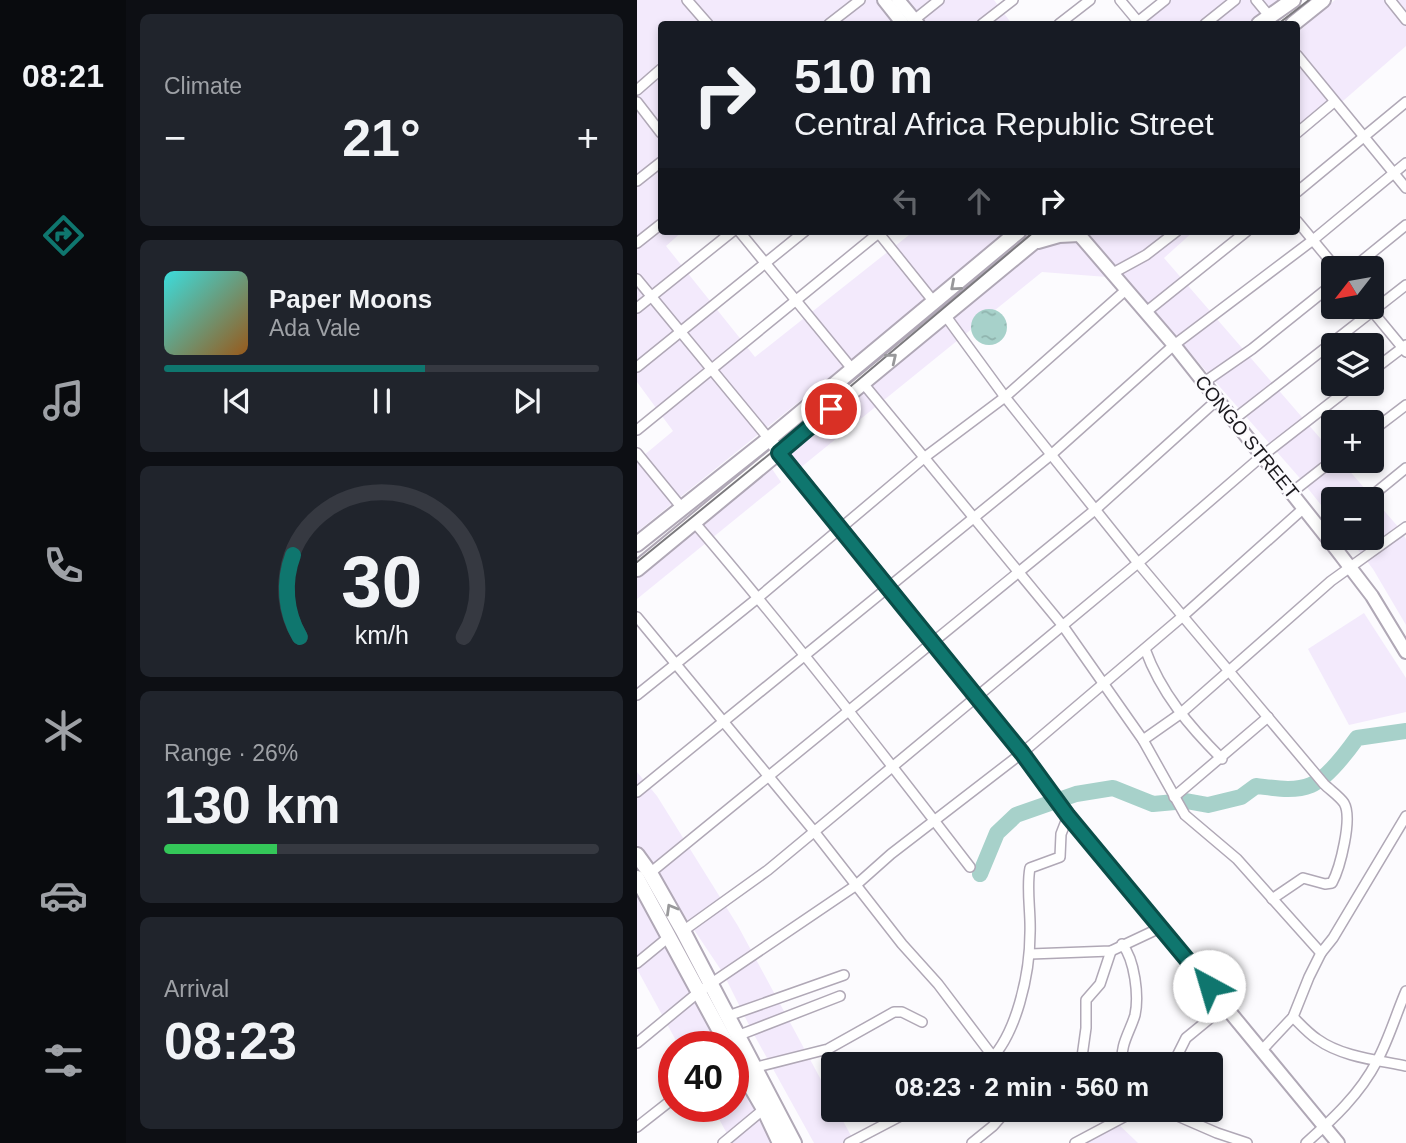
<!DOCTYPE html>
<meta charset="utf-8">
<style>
:root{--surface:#171b24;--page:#20242c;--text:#f1f3f6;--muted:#9ea1a6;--line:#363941;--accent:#0f766e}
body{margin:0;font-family:Helvetica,sans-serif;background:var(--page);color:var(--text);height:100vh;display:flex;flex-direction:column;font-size:26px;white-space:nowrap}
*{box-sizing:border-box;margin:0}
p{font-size:23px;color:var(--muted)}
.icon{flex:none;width:38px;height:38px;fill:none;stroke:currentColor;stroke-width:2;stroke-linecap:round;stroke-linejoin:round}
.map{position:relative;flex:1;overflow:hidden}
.drawer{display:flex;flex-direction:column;gap:14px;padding:14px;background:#0d0f14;width:511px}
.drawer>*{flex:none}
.hud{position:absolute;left:21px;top:21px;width:642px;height:214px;border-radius:7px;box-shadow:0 4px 10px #0003;background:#171b24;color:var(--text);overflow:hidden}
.needle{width:46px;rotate:239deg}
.controls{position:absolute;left:684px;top:256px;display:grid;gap:14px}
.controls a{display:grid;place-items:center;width:63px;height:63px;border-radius:7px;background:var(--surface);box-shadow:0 4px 10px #0003;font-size:35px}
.speed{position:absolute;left:21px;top:1031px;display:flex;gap:14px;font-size:35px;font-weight:700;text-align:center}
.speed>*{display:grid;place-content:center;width:91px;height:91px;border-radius:50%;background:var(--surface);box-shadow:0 4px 10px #0003;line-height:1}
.speed .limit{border:10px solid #d22;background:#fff;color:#111}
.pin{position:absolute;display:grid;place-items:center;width:60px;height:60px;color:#fff;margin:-30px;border:4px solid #fff;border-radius:50%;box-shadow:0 2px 7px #0007}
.me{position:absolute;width:77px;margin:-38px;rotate:321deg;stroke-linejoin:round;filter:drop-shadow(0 0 5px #0008)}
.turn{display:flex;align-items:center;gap:24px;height:147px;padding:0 21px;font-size:32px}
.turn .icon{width:91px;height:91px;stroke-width:2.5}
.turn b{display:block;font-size:49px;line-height:60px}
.lanes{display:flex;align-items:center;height:66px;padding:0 21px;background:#0003;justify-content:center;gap:35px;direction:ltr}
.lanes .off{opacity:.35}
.big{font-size:52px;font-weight:600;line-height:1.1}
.drawer .tile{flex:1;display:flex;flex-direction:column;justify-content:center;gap:10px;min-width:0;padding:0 24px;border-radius:10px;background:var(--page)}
.drawer .dial{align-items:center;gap:0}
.dial svg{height:182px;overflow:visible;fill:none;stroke:var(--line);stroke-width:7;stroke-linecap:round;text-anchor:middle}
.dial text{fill:var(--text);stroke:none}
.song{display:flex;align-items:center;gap:21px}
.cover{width:84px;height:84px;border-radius:10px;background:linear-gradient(135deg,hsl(180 70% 55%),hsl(30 70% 35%))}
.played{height:7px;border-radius:4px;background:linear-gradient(90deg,var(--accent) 60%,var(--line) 60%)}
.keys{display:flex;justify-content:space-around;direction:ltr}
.heat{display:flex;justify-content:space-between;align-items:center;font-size:38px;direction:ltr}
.charge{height:10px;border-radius:5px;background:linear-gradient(90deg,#34c759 26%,var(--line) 0)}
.trip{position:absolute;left:184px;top:1052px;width:402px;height:70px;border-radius:7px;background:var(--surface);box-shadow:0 4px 10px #0003;font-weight:600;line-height:70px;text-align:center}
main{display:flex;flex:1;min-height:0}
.menu{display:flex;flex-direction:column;width:126px;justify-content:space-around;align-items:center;background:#090b0e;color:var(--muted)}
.menu .icon{width:49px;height:49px}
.menu .on{color:var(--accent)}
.menu b{font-size:32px;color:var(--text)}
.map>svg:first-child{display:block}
.built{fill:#f3eafc}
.water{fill:url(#water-ripples)}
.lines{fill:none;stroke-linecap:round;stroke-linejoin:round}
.river{stroke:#a7d1ca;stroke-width:16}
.street-casing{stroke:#b0a8b6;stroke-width:12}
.secondary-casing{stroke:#b0a8b6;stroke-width:16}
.primary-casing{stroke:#b0a8b6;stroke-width:18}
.street{stroke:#fff;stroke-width:9}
.secondary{stroke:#fff;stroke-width:12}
.primary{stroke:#fff;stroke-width:14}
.tram{stroke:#7c7a7e;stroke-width:2}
.oneway{stroke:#98989a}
.route-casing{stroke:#0a4d48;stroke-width:18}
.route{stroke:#0f766e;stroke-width:12}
.labels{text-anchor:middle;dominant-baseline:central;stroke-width:5;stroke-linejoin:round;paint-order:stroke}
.street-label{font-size:19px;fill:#1b191e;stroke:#fcfbfe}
</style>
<main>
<nav class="menu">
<b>08:21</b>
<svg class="icon on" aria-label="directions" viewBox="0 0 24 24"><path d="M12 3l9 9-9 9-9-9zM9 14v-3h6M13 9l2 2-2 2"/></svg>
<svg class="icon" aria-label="music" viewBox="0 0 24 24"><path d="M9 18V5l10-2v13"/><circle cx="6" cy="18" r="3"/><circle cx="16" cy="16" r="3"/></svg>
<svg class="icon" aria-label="phone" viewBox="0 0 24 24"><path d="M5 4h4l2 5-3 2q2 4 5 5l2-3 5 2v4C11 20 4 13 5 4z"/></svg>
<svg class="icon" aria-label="climate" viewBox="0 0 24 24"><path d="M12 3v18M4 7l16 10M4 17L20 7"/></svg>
<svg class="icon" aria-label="car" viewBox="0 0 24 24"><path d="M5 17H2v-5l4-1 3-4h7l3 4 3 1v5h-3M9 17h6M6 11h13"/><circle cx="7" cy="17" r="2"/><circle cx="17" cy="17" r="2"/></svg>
<svg class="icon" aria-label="filters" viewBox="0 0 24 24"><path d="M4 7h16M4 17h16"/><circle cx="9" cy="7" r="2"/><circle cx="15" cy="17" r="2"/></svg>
</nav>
<section class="drawer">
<div class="tile"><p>Climate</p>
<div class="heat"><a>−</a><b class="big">21°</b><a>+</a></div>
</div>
<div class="tile">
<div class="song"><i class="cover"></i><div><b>Paper Moons</b><p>Ada Vale</p></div></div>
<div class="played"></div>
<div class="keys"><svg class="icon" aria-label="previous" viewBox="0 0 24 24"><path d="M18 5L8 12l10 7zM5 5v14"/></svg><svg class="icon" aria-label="pause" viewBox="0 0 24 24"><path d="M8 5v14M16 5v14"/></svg><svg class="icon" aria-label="next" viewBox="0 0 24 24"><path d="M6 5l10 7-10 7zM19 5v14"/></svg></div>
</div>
<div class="tile dial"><svg viewBox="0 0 100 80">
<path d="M14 69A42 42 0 1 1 86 69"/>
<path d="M14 69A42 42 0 0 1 11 33" stroke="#0f766e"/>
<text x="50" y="56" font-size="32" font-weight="700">30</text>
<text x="50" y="72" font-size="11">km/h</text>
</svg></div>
<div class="tile"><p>Range · 26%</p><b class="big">130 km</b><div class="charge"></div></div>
<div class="tile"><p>Arrival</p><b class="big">08:23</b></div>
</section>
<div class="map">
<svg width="769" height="1143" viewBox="0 0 769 1143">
<defs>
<pattern id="water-ripples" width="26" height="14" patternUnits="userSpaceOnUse" patternTransform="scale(1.75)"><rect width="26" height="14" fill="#a7d1ca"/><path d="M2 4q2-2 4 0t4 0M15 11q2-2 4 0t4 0" fill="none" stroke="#8fb3ad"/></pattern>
</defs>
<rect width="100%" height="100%" fill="#fcfbfe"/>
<g class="built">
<polygon points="0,0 357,0 375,24 24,24 24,231 46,231 29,246 118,357 277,231 374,231 0,532 0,461 36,431 0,382"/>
<polygon points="532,0 654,0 624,24 502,24"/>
<polygon points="698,0 769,0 769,46 660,141 660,33"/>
<polygon points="414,231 431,231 470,277 405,272 163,468 148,451"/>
<polygon points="446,231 557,231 527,258 696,453 696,460 703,460 763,529 769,539 769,625 736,569 711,537 735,537 735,499 696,499 696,520 661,476"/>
<polygon points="133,466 144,482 0,599 0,577"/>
<polygon points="727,613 769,678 769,712 712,725 671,649"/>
<polygon points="0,772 20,796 101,926 196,1102 196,1110 200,1110 218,1143 177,1143 115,1031 86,973 0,845"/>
<polygon points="0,893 32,942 88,1046 42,1046 0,969"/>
<polygon points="96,1060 129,1120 133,1143 95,1143 75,1106 96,1106"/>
<polygon points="478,1121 501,1143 444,1143"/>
</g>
<circle class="water" cx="352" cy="327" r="18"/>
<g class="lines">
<path class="river" d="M 343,874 L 360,833 L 379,815 L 439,794 L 476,788 L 516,804 L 549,801 L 571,805 L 604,797 L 619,786 C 637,788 657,792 674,785 C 691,778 710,752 720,738 L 769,731"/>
<defs>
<g id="street">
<polyline points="50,0 71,24"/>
<polyline points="483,0 503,24"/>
<polyline points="619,0 633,17"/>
<polyline points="753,0 769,20"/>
<polyline points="277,20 302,0"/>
<polyline points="192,24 223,0"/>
<polyline points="345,24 376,0"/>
<polyline points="422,24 453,0"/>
<polyline points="498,24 528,0"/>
<polyline points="568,24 598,0"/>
<polyline points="660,55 769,188"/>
<polyline points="0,90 24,69"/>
<polyline points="0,102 24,133"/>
<polyline points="660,133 697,102"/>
<polyline points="0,181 24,162"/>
<polyline points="660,192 769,102"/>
<polyline points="660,221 699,268"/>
<polyline points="102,231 216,370"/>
<polyline points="240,231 297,302"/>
<polyline points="0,243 24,224"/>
<polyline points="716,268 769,225"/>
<polyline points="476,273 509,255 540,231"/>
<polyline points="0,279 132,439"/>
<polyline points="731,306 769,352"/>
<polyline points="0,308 96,231"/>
<polyline points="509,312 610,231"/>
<path d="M 308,315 L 368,397 L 501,563 L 687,784 C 693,790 702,796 707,803 C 716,818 703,868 695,883 L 688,884 L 666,878 L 635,899"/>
<polyline points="0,367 168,231"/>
<polyline points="735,371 769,345"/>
<polyline points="225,382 426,626 506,740 548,815 600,859 684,953"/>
<polyline points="566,383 615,349 696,284"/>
<polyline points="596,420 769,285"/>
<polyline points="0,430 244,231"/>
<polyline points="735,431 769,405"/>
<polyline points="0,453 45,508"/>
<polyline points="654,493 696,460"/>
<polyline points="731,499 769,468"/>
<path d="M 57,522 C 153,634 243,750 333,867"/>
<polyline points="687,534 696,526"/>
<polyline points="0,617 176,830 265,944 301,984 357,1058"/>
<path d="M 508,649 C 524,693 552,726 585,759"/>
<polyline points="0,695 122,597 288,457 368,397 490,289"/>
<polyline points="506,740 543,714 694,581 769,527"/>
<polyline points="0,792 415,454 537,345 676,240 769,163"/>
<polyline points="537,797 631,717"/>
<polyline points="13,873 459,509 580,400"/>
<polyline points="46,931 131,870 501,563 625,456 719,383"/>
<path d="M 485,944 C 498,960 502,996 498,1015 C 493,1032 482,1046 486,1064"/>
<polyline points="393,954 474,951 525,927"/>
<polyline points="0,963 33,936"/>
<polyline points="91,1016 207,975"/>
<path d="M 656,1017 C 663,1024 671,1033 680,1039 C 705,1057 740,1060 769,1066"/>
<polyline points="100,1036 203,996"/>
<polyline points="0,1043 63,991 218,886 254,854 385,753 546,616 667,508"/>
<polyline points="624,1051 656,1017 672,977 684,953 696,938 769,816"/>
<path d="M 349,1064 C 380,1037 393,972 393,933 C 394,912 389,888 393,868 L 423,857 L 424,834 L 431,816"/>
<polyline points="444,1064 449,1028 449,1000 463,984 474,951"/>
<polyline points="536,1064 549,1038 588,1006"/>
<polyline points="116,1068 191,1049 257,1012 265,1012 285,1022"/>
<polyline points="527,1110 580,1133 610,1143"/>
<polyline points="0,1127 37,1098"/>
<polyline points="86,1143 127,1109"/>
<polyline points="212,1143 275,1110"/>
<polyline points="335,1143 356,1126 370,1110"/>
<polyline points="438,1143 500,1110"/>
<path d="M 669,1143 C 696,1119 723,1094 740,1061 C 752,1039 759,1014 769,991"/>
</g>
<g id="secondary">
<polyline points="247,0 266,24"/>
<polyline points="261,0 281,24"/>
<polyline points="439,231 537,345 699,549 735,596 769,652"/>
<polyline points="136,444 385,753 431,816 701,1143"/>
</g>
<g id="primary">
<polyline points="622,24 656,0"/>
<polyline points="656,24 686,0"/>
<polyline points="401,241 422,235 442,234 442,231"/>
<polyline points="0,544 132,439 382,231"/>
<polyline points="0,569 410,231"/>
<polyline points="0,855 13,873 46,931 157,1143"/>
<polyline points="0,878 91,1046"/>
<polyline points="96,1056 127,1109 143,1143"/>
</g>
</defs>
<use href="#street" class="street-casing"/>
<use href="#secondary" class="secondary-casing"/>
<use href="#primary" class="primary-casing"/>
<use href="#street" class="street"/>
<use href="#secondary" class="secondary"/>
<use href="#primary" class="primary"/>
<g class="tram">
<polyline points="641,24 672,0"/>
<polyline points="0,562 151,439 398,231"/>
</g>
</g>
<defs><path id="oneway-chevron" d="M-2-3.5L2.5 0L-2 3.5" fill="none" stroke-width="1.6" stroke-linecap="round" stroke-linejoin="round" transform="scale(1.75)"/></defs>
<g class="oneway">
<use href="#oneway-chevron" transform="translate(318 286) rotate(139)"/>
<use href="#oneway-chevron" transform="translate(255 358) rotate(-39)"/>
<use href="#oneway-chevron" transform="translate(34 909) rotate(-120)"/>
</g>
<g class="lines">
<defs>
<polyline id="route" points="194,409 142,453 385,753 431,816 572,986"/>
</defs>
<use href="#route" class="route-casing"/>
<use href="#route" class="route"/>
</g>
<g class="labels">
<g class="street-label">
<text transform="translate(610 437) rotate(51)">CONGO STREET</text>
</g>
</g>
</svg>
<div class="controls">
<a><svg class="needle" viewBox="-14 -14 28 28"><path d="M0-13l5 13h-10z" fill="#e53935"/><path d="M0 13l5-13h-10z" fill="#9ea1a6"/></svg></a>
<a><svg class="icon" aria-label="layers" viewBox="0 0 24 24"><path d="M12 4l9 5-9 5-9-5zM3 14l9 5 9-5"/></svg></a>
<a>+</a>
<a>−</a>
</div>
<div class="speed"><div class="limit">40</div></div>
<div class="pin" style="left:194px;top:409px;background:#d93025"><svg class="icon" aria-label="arrive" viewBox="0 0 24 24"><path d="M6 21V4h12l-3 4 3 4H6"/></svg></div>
<svg class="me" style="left:572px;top:986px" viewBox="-20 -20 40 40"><circle r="19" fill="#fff"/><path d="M0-13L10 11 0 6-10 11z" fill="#0f766e"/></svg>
<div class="trip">08:23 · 2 min · 560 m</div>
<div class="hud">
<div class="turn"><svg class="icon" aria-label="right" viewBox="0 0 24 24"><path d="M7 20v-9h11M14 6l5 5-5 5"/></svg><div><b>510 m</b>Central Africa Republic Street</div></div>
<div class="lanes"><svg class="icon off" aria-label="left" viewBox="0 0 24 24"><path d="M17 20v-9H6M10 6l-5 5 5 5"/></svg><svg class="icon off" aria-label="ahead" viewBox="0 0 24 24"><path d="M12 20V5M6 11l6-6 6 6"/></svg><svg class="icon" aria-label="right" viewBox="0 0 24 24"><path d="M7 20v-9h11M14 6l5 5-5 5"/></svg></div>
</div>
</div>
</main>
